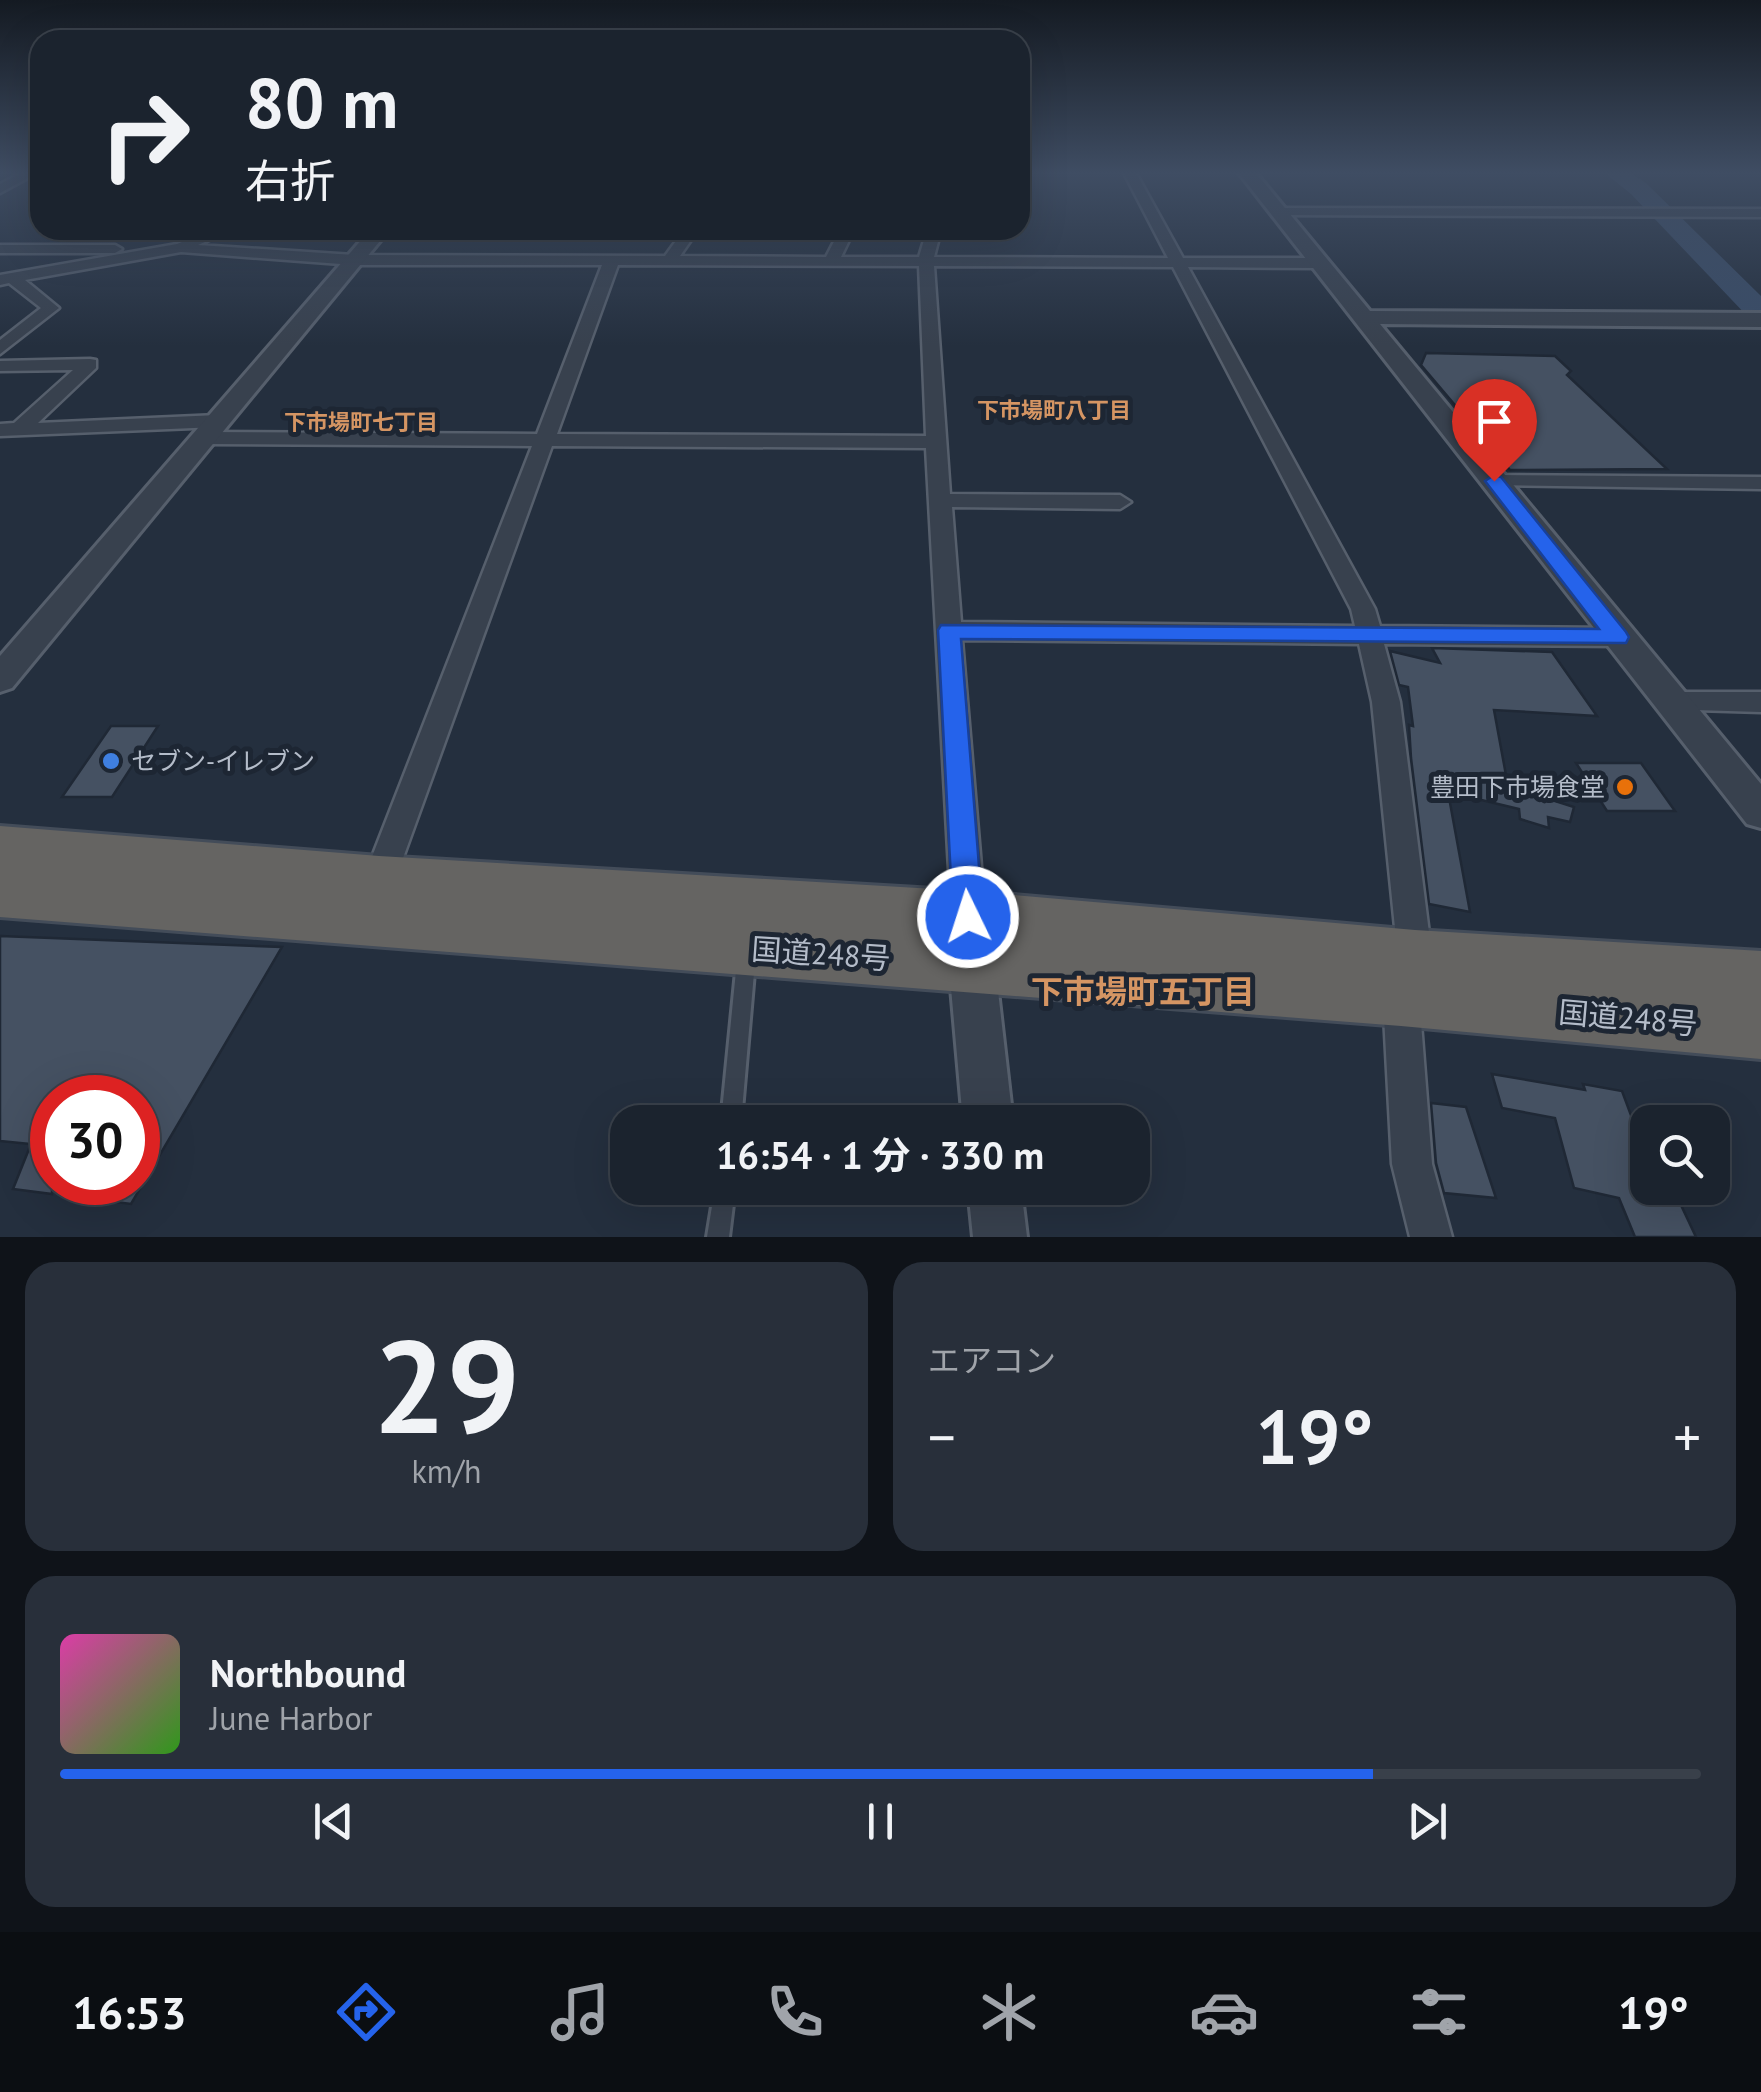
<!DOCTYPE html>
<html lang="ja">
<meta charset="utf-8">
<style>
:root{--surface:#1b232e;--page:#282f3a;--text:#f1f3f6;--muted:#a0a4aa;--line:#39404a;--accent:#2563eb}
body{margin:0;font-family:"PT Sans","Noto Sans JP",sans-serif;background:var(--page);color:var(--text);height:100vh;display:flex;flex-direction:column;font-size:38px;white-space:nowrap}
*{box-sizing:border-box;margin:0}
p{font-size:32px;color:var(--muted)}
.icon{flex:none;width:55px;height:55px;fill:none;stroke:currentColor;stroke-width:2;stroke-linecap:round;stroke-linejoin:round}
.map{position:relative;height:1237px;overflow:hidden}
.sheet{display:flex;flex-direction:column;gap:25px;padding:25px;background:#0f1319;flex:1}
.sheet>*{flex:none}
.hud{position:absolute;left:30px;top:30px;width:1000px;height:210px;border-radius:30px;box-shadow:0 10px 40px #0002,0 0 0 2px var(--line);background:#1b232e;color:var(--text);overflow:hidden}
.buttons{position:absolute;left:1630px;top:1105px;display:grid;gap:20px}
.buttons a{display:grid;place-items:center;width:100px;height:100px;border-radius:20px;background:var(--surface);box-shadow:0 10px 40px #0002,0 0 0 2px var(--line);font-size:50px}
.speed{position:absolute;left:30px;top:1075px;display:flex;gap:20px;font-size:50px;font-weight:700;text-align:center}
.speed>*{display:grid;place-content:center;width:130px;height:130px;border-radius:50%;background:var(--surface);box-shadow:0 10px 40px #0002,0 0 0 2px var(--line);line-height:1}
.speed .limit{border:15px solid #d22;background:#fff;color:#111}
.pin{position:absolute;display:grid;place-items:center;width:85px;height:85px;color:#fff;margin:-102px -42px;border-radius:50% 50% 50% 0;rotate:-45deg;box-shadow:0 0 10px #0007}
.pin .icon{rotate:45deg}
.me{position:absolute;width:110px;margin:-55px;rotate:356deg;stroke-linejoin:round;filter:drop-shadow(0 0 8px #0008)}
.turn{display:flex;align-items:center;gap:35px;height:210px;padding:0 50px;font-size:45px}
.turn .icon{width:130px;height:130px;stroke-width:2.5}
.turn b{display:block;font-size:70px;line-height:85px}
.big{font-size:75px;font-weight:700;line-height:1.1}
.sheet .widget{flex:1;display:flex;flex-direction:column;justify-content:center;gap:15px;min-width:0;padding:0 35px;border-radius:30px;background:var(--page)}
.sheet .dial{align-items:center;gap:0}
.dial b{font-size:130px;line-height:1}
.song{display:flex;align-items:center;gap:30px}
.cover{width:120px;height:120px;border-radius:15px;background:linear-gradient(135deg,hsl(320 70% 55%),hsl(110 70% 35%))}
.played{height:10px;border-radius:5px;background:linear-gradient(90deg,var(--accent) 80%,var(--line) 80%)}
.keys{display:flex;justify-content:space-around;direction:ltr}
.heat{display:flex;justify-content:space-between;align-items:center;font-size:55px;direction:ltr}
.sheet .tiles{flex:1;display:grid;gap:25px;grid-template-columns:1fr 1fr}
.widget:last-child{grid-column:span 2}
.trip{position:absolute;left:610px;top:1105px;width:540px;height:100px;border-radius:30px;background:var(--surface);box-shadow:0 10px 40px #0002,0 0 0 2px var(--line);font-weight:700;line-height:100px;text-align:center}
.tab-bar{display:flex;height:160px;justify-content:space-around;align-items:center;background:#0b0e12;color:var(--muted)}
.tab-bar .icon{width:70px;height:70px}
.tab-bar .active{color:var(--accent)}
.tab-bar b{font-size:45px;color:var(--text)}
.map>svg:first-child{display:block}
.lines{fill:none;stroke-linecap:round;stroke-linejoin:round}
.river{fill:#394c67;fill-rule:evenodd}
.building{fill:#455162;stroke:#1f2835;stroke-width:2.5}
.service-casing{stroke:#565f6c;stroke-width:6}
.minor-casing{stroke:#565f6c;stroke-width:5}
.tertiary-casing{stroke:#565f6c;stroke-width:6}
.trunk-casing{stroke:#434c59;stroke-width:6}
.service{fill:#38414e;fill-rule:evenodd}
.minor{fill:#38414e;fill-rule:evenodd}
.tertiary{fill:#38414e;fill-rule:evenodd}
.trunk{fill:#656462;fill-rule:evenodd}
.route{fill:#2563eb;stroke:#184099;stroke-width:2.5}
.shop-dot{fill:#3f7fe0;stroke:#1d2633;stroke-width:4}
.food-dot{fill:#e8710a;stroke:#1d2633;stroke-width:4}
.labels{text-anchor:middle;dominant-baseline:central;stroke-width:10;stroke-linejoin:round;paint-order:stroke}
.far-neighbourhood-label{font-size:22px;font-weight:bold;fill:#d59563;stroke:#1d2633}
.poi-label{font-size:25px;fill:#b4bcc9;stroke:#1d2633;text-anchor:start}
.near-street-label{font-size:30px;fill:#b4bcc9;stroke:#1d2633}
.near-neighbourhood-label{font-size:32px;font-weight:bold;fill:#d59563;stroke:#1d2633}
</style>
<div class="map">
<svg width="1761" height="1237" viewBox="0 0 1761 1237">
<rect width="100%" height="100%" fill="#242f3e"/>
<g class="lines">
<polygon class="river" points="1605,173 1631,173 1647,184 1761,296 1761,322 1750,319 1631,194"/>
</g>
<g class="building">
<polygon points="1426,353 1555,356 1571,371 1567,375 1667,469 1510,470 1421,365"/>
<polygon points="1432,648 1552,652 1597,716 1494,710 1508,786 1574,807 1570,822 1548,817 1549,828 1520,819 1519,809 1448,792 1470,912 1429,904 1411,758 1409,725 1413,726 1408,687 1399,685 1390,651 1440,663"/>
<polygon points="111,726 158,726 112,797 62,797"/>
<polygon points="1576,763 1641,763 1675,811 1607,811"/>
<polygon points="0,936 282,947 131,1204 63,1195 64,1182 138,1182 138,1098 52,1098 52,1194 13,1189 31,1144 0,1141"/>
<polygon points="1492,1074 1585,1090 1583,1084 1622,1091 1648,1161 1648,1200 1680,1203 1696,1237 1635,1237 1619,1198 1574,1188 1555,1118 1502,1108"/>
<polygon points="1431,1103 1466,1107 1496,1198 1444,1193 1436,1163"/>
</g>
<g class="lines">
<defs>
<g id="service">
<polygon points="746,953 752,955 755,961 741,1122 721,1122 737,961 740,955"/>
<polygon points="715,1188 735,1188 729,1237 707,1237"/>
</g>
<g id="minor">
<polygon points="21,173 37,173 0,193 0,184"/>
<path d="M 1124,173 L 1136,173 L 1183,258 L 1319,258 L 1327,263 L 1319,268 L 1188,267 L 1375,609 L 1380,626 L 1618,628 L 1627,631 L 1631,637 L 1627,643 L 1618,646 L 1384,644 L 1400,702 L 1432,957 L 1427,968 L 1415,973 L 1403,968 L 1398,957 L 1372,702 L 1359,644 L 962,640 L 986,925 L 981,936 L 969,940 L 957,936 L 952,925 L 926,448 L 552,446 L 395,880 L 390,890 L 379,894 L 368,890 L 363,880 L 532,446 L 204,444 L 194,438 L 204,432 L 537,434 L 602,265 L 354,265 L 181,252 L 25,280 L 59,308 L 0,354 L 0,340 L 41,308 L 9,283 L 0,285 L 0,275 L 177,244 L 212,230 L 232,230 L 198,245 L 354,255 L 665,256 L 684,230 L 698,230 L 680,256 L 826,257 L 840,230 L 854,230 L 841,257 L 919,257 L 927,230 L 941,230 L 934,257 L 1168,258 ZM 618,265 L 919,266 L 926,436 L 557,434 ZM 934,266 L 1173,267 L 1351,609 L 1355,626 L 961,622 L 952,507 L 1120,509 L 1131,502 L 1120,495 L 950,494 Z"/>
<polygon points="1278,208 1761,209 1761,217 1273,215 1273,209"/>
<polygon points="0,245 115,245 122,249 115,253 0,253"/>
<polygon points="90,359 96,360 96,368 38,423 218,415 228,421 218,427 0,436 0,424 14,423 73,370 0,371 0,361"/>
<polygon points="1494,475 1761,477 1761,489 1487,485 1483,481 1487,477"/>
<polygon points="1672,692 1761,692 1761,712 1662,709 1658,702 1662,695"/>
<polygon points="1401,980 1414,985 1419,997 1432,1164 1452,1237 1410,1237 1392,1164 1383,997 1388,985"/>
</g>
<g id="tertiary">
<polygon points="1239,173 1256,173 1370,311 1761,313 1761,327 1380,324 1761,784 1761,828 1747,824"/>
<polygon points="370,230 389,230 12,688 0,692 0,656"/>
<polygon points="972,944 988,950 995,965 1013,1122 963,1122 949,965 956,950"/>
<polygon points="968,1188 1021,1188 1027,1237 973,1237"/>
</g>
<polygon id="trunk" points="0,826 379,856 968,891 1415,930 1761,951 1761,1059 1401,1026 0,917"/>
</defs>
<use href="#service" class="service-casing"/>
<use href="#minor" class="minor-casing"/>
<use href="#tertiary" class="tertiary-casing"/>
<use href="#trunk" class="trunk-casing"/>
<use href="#service" class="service"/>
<use href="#minor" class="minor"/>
<use href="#tertiary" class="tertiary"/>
<use href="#trunk" class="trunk"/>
</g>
<linearGradient id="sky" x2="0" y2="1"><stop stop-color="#141a22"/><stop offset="0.5" stop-color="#3f4d63"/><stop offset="1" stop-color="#3f4d63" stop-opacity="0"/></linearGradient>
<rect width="1761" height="346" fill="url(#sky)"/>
<polygon class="route" points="1494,475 1501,477 1626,632 1629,637 1626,643 961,639 983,917 979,926 968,931 957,926 953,917 938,630 941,625 1599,629 1485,481"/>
<circle class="shop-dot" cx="111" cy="761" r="10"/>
<circle class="food-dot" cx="1625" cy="787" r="10"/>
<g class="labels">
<g class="far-neighbourhood-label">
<text x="1054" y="410">下市場町八丁目</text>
<text x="361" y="422">下市場町七丁目</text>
</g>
<g class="poi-label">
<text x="131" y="761">セブン-イレブン</text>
<text x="1605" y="787" text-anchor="end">豊田下市場食堂</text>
</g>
<g class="near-street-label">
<text transform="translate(821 953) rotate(4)">国道248号</text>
<text transform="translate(1628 1017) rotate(5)">国道248号</text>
</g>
<g class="near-neighbourhood-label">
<text x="1143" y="991">下市場町五丁目</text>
</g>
</g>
</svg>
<div class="buttons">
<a><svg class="icon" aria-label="search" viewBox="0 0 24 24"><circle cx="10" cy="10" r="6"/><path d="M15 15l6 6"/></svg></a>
</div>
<div class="speed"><div class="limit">30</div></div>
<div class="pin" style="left:1494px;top:481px;background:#d93025"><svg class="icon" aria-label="arrive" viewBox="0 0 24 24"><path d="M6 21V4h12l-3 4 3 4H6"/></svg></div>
<svg class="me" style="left:968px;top:917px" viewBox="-20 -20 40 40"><circle r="17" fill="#2563eb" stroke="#fff" stroke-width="3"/><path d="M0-11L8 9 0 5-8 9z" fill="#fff"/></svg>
<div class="trip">16:54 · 1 分 · 330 m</div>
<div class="hud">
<div class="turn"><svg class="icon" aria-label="right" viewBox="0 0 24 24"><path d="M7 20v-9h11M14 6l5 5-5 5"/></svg><div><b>80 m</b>右折</div></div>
</div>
</div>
<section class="sheet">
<div class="tiles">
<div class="widget dial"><b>29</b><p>km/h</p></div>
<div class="widget"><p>エアコン</p>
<div class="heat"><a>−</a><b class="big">19°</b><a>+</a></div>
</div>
<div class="widget">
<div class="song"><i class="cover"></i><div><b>Northbound</b><p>June Harbor</p></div></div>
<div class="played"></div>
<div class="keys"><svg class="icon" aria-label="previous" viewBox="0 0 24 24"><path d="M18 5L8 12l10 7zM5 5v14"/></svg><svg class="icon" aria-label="pause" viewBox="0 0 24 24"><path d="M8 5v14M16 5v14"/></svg><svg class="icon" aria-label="next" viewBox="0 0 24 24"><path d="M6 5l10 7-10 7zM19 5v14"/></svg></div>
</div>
</div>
</section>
<nav class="tab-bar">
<b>16:53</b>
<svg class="icon active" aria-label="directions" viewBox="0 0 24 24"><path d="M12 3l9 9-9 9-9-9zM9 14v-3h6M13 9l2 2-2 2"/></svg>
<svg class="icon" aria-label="music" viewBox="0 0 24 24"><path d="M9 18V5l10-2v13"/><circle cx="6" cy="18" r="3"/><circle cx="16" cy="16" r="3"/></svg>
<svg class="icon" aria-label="phone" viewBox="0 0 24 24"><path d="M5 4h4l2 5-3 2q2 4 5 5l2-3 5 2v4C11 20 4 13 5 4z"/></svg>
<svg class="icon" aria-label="climate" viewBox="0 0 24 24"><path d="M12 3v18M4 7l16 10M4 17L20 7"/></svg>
<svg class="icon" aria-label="car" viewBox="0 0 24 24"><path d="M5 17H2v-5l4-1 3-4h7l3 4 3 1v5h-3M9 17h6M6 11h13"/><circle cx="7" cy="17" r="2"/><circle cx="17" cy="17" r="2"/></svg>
<svg class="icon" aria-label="filters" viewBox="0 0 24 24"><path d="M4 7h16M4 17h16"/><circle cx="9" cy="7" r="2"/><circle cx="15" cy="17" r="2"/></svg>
<b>19°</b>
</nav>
